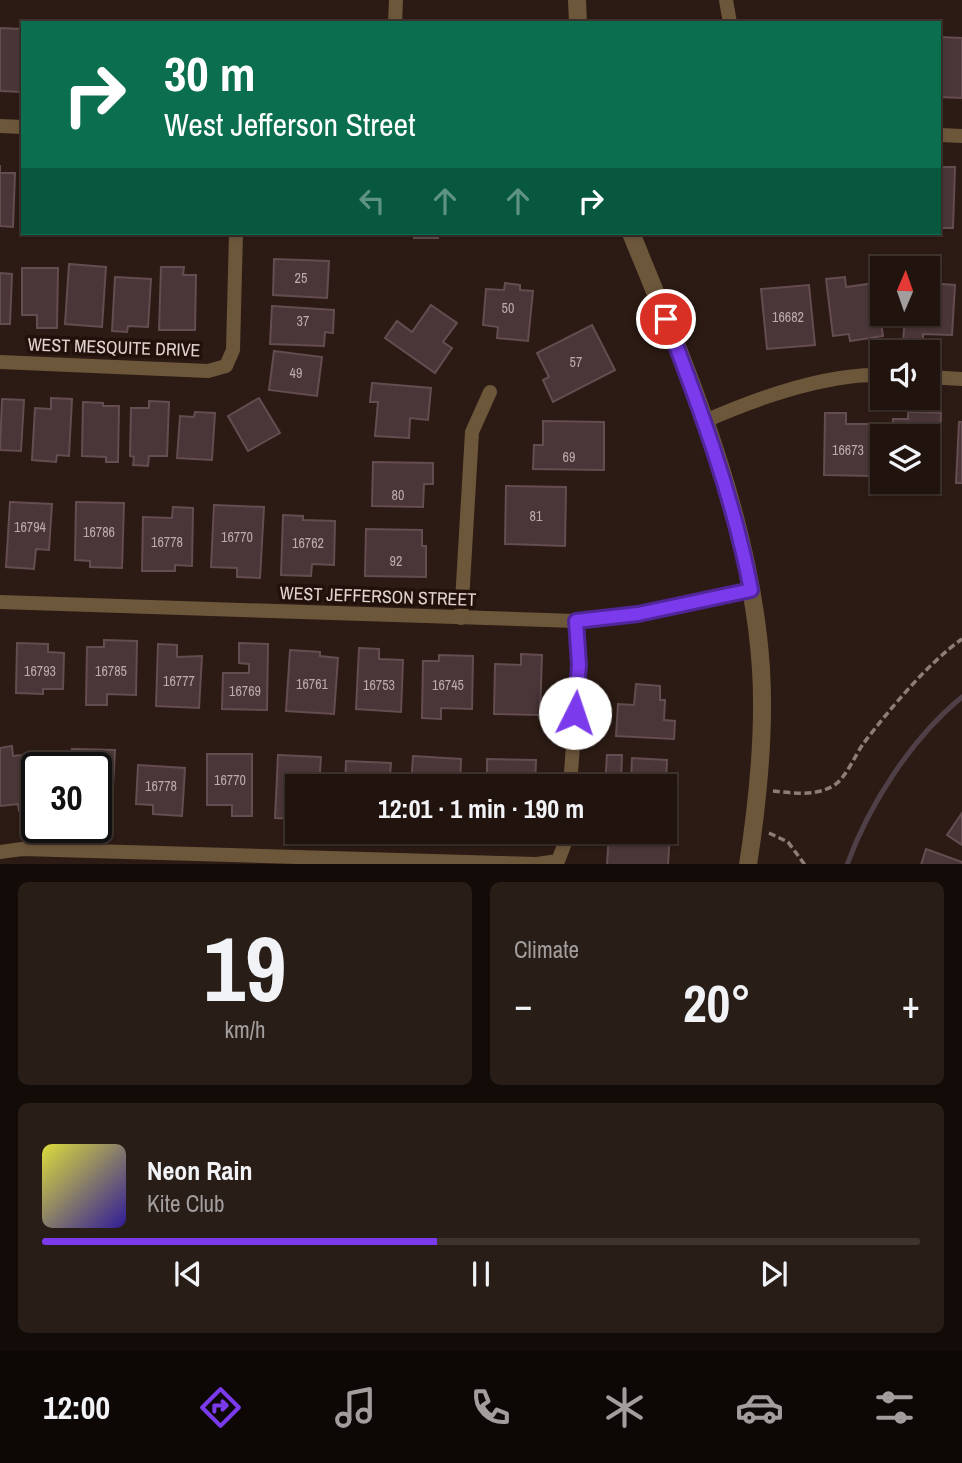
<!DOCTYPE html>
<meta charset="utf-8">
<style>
:root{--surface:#21140f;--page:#291d18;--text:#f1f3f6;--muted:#a29e9e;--line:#3e332f;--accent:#7c3aed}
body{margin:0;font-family:"Archivo Narrow",sans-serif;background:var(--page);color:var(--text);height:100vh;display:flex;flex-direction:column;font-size:26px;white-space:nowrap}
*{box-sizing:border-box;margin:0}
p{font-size:23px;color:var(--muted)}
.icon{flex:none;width:38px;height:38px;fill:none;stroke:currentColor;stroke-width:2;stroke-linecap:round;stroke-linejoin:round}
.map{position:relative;height:864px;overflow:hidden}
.side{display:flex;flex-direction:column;gap:18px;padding:18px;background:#120b08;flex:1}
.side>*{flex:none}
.top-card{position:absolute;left:21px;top:21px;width:920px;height:214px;border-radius:0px;box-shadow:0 2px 5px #0004,0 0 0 2px var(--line);background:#0b6e4f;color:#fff;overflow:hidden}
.needle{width:46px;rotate:2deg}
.controls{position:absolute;left:870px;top:256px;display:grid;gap:14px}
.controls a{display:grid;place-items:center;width:70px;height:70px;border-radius:0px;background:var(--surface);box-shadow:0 2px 5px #0004,0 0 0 2px var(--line);font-size:35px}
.speed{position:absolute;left:21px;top:752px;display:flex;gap:14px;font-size:35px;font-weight:700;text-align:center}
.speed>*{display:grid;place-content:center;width:91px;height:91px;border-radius:50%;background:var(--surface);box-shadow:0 2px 5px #0004,0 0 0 2px var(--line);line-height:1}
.speed .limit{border:4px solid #111;border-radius:10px;background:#fff;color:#111}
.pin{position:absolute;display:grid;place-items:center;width:60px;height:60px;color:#fff;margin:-30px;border:4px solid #fff;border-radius:50%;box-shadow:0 2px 7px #0007}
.me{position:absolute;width:77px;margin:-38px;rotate:4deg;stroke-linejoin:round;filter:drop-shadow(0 0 5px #0008)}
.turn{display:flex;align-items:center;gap:24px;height:147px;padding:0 28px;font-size:32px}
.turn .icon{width:91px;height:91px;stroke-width:2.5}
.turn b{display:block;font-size:49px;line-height:60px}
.lanes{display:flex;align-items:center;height:66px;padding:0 28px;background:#0003;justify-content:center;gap:35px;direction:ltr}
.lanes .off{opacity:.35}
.big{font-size:52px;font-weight:800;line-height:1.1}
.side .widget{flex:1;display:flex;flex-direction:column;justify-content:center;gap:10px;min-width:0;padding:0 24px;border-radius:10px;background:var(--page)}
.side .dial{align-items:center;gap:0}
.dial b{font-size:91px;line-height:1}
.song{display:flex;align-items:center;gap:21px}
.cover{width:84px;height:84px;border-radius:10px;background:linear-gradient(135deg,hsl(60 70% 55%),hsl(250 70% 35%))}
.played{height:7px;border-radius:4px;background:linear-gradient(90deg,var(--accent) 45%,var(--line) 45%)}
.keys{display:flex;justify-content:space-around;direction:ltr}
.heat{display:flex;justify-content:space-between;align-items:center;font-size:38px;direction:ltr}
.side .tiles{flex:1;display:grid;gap:18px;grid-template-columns:1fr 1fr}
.widget:last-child{grid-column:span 2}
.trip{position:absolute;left:285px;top:774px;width:392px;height:70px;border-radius:0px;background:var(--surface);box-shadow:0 2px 5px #0004,0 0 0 2px var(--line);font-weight:800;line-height:70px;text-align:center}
.tab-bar{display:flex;height:112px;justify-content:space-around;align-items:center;background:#0d0806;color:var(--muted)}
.tab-bar .icon{width:49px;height:49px}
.tab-bar .active{color:var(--accent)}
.tab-bar b{font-size:32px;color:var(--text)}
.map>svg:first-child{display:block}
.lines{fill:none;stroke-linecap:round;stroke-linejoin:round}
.stream{stroke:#4f3f47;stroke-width:5}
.building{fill:#4a3538;stroke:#644d50;stroke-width:2}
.path{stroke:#8c7d77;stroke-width:3.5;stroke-dasharray:7 3.5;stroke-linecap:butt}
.minor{stroke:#6d573b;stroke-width:14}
.tertiary{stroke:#6d573b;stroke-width:18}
.route-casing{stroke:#51269a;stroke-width:18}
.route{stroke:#7c3aed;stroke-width:12}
.labels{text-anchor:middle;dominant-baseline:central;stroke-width:7;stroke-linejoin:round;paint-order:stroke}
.number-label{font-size:14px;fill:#baaca9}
.street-label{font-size:18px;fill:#e0d3cf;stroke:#22110b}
</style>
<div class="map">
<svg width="962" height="865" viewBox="0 0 962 865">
<rect width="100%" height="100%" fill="#2c1b14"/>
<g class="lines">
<path class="stream" d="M 847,865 C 869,804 912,738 962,697"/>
</g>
<g class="building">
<polygon points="0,28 23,29 23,92 0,91"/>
<polygon points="940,37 962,38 962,98 940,97"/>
<polygon points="0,165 0,173 15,173 13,227 0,226"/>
<polygon points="940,167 955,167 953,228 940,228"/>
<rect x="414" y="233" width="24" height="5"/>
<polygon points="274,259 329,261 327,298 273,295"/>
<polygon points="69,264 106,267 102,327 65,324"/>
<polygon points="161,267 184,267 183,275 196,275 195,330 159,330"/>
<polygon points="22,268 58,268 57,328 37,328 37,315 22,315"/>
<polygon points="0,273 12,274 10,324 0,324"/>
<polygon points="115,277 151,279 148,327 128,326 127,332 112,331"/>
<polygon points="845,277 846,287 875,283 883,336 850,341 849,334 833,336 826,279"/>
<polygon points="505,283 520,285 520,290 533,291 528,341 497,338 498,327 483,325 486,289 504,290"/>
<polygon points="928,283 955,285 952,335 923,334 923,345 903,344 905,313 928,313"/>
<polygon points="809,285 815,345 767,349 761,289"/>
<polygon points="431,305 457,323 443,342 452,348 435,373 385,338 397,321 412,332"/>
<polygon points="272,306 334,310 333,333 325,332 324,346 270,344"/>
<polygon points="592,325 615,370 553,402 543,380 549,377 537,353"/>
<polygon points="274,351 322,357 317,396 269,390"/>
<polygon points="372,383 431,388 428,420 410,418 409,438 375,436 378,402 370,402"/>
<polygon points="51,398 72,399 69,456 57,455 56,462 32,460 35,408 51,409"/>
<polygon points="259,398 280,433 248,451 228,416"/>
<polygon points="2,399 24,400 21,451 0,450"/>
<polygon points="149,401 169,402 167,456 149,456 148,466 133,465 134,457 130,456 131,408 149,408"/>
<polygon points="83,402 103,403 103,406 119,406 118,462 106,462 106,457 82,456"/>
<polygon points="195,412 215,413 212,460 177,458 180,416 194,417"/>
<polygon points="908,412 941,413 939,476 928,476 928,436 892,436 893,419 908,419"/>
<polygon points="825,413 846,413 846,424 871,424 871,476 824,475"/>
<polygon points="543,421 604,422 604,470 533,469 534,445 543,445"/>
<polygon points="959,422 962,422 962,483 956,483"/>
<polygon points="373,462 433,463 433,484 424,484 423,507 372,506"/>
<polygon points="506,486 566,487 565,546 505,544"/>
<polygon points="10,502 52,504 49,550 36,549 34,569 6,567"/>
<polygon points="76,502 124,503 122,568 90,567 90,561 75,560"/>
<polygon points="214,505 264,507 260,578 237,577 237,568 211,567"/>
<polygon points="173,507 193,508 192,566 175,565 175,571 142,571 143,517 172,518"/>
<polygon points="283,515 303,516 303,520 335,521 334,565 312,564 311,576 281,575"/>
<polygon points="366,529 422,530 422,546 426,546 426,577 365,576"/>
<polygon points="104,640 137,641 136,695 107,694 107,705 86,705 87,647 104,647"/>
<polygon points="17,643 48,644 48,652 64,653 63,689 43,689 43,694 16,693"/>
<polygon points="239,643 268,644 267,710 222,709 223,673 249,673 249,664 239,663"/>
<polygon points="158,644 177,645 177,657 202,656 199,708 156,706"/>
<polygon points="359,648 379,649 379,659 403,660 401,712 356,709"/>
<polygon points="290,650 320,652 320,656 338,658 334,714 286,711"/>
<polygon points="521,654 542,655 540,715 494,714 495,664 521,665"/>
<polygon points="439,655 473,656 472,709 441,708 441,719 422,718 423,661 439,661"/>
<polygon points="636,684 660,686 660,700 665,700 664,720 675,721 674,739 616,736 618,704 634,705"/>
<polygon points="12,746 13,756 43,753 45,768 37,768 37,809 19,811 18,804 0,806 0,748"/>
<polygon points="72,749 115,750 113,787 97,787 97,795 112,796 112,809 99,808 99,815 96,815 96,768 71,768"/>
<polygon points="207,754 252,754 252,816 232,816 232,805 207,805"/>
<polygon points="278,755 321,757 319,786 298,786 298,819 275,818"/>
<polygon points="607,755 622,755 621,781 631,782 632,758 667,760 665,804 665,786 605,786"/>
<polygon points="413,756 461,759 460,786 411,786"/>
<polygon points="487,759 536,760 535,786 487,786"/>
<polygon points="346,761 391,763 389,786 345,786"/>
<polygon points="138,765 185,768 182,816 153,814 153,805 136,804"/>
<polygon points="962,813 962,845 947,835"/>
<polygon points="609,831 670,831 668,865 607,865"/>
<polygon points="926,849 962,862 962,865 921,865"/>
</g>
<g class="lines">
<g class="path">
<path d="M 773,791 C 793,793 818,797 836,784 C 847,775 855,756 863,744 C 888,711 928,663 962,639"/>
<polyline points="769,833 788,842 805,865"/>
</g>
<g class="minor">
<polyline points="726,0 730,23"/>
<polyline points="395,23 396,0"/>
<polyline points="0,126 23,127"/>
<polyline points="940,135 962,136"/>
<polyline points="0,362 208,371 226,366 233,350 236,233"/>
<polyline points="928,377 962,379"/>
<path d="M 705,421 C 755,399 827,373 882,375"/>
<polyline points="0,602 576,621 638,614 751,590"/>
<polyline points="461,618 472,432 490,392"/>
<polyline points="570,786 579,665 576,621"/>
<polyline points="0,852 22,849 537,864 558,861 566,840 567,831"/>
</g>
<g class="tertiary">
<polyline points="577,0 578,23"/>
<path d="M 631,233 C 688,373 751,516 761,669 C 765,734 758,800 748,865"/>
</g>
</g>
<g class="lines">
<defs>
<path id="route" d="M 575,713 L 579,665 L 576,621 L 638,614 L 751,590 C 733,496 700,408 666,319"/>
</defs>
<use href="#route" class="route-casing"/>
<use href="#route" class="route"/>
</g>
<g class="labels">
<g class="number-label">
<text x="301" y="278">25</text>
<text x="508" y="308">50</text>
<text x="788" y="317">16682</text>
<text x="303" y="321">37</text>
<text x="576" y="362">57</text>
<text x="296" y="373">49</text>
<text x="848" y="450">16673</text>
<text x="569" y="457">69</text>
<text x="398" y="495">80</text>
<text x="536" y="516">81</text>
<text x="30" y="527">16794</text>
<text x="99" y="532">16786</text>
<text x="237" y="537">16770</text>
<text x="167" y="542">16778</text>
<text x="308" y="543">16762</text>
<text x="396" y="561">92</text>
<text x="40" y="671">16793</text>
<text x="111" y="671">16785</text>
<text x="179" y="681">16777</text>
<text x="312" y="684">16761</text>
<text x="379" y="685">16753</text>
<text x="448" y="685">16745</text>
<text x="245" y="691">16769</text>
<text x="230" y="780">16770</text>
<text x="161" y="786">16778</text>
</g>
<g class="street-label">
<text transform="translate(114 347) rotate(2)">WEST MESQUITE DRIVE</text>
<text transform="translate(378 596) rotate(2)">WEST JEFFERSON STREET</text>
</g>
</g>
</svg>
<div class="controls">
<a><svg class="needle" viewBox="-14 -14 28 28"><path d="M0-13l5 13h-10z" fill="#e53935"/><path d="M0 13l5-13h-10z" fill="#a29e9e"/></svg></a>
<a><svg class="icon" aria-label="sound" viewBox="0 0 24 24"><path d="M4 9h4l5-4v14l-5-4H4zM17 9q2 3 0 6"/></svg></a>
<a><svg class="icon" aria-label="layers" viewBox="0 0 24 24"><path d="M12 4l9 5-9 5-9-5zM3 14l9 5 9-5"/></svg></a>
</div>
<div class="speed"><div class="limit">30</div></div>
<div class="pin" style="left:666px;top:319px;background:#d93025"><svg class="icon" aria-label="arrive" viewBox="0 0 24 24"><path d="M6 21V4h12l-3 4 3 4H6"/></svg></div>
<svg class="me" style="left:575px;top:713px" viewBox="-20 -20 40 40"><circle r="19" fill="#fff"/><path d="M0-13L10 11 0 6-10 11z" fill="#7c3aed"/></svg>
<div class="trip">12:01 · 1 min · 190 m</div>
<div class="top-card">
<div class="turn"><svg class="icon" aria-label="right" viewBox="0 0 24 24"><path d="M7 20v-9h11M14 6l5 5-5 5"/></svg><div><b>30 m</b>West Jefferson Street</div></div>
<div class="lanes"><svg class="icon off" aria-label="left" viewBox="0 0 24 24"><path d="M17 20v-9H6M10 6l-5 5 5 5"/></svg><svg class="icon off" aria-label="ahead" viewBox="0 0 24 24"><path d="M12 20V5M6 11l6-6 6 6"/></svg><svg class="icon off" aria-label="ahead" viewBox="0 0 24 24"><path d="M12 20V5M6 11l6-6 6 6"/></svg><svg class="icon" aria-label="right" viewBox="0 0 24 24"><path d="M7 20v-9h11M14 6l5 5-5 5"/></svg></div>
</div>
</div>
<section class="side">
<div class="tiles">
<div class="widget dial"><b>19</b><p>km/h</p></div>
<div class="widget"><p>Climate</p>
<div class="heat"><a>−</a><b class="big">20°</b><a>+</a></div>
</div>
<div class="widget">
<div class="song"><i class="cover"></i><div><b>Neon Rain</b><p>Kite Club</p></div></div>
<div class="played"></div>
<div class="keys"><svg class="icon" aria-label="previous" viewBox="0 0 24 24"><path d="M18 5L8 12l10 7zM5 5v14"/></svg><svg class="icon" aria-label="pause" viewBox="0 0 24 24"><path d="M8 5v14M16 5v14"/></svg><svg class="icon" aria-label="next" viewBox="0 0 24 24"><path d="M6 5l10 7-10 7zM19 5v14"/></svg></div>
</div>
</div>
</section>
<nav class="tab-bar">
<b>12:00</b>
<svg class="icon active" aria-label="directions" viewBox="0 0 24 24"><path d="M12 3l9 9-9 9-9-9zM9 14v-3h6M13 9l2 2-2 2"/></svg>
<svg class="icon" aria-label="music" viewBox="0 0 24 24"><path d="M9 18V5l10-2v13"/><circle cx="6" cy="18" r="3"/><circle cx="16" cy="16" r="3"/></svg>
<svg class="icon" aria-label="phone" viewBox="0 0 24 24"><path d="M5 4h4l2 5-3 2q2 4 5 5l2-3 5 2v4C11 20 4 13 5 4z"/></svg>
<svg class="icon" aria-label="climate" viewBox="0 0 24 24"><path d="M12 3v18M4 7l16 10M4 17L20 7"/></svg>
<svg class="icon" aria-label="car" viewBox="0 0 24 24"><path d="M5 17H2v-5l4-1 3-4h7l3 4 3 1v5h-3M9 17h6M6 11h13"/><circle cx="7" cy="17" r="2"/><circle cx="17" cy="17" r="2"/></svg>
<svg class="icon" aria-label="filters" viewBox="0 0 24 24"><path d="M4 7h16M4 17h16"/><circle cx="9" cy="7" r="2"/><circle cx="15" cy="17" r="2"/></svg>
</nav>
